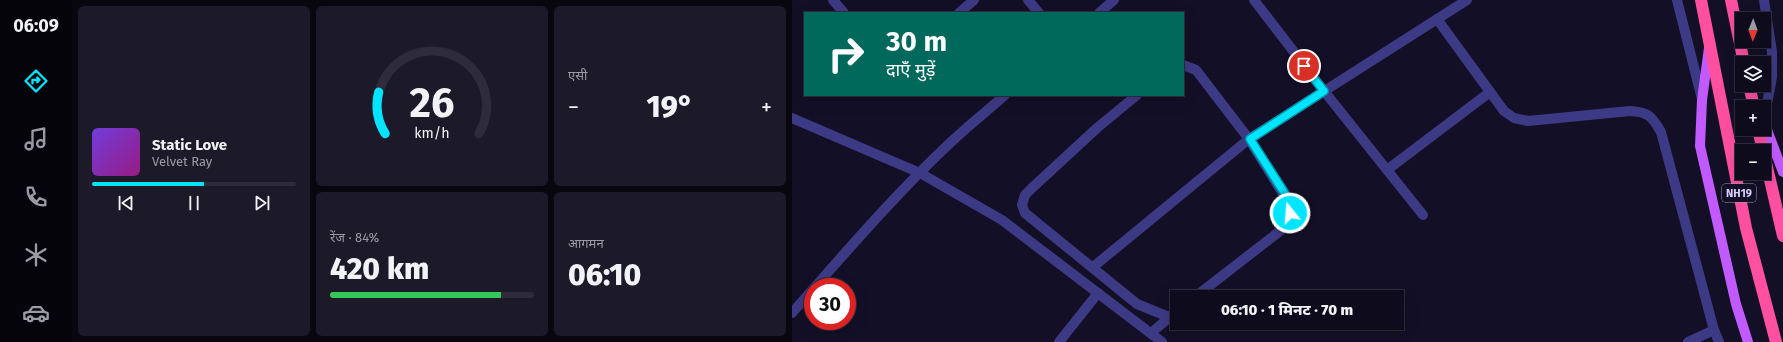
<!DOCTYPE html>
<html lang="hi">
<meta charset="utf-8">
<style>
:root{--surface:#0e0b1c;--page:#1c1929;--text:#f1f3f6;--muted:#9b9ba3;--line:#2e2b3b;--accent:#00e5ff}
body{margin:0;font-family:"Fira Sans","Noto Sans Devanagari",sans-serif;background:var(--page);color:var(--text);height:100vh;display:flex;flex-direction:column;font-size:15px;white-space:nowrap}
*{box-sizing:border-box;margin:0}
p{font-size:13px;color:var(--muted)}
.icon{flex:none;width:22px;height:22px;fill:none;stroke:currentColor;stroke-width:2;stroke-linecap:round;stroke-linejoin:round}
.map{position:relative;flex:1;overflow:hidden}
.sheet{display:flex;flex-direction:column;gap:6px;padding:6px;background:#08060f;width:720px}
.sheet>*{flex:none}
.top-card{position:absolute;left:12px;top:12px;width:380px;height:84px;border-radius:0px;box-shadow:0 4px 16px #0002,0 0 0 1px var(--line);background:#00695c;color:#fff;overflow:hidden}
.needle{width:26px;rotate:181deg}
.controls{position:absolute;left:943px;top:12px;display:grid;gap:8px}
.controls a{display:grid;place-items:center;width:36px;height:36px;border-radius:0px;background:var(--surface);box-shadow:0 4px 16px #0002,0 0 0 1px var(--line);font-size:20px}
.speed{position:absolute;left:12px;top:278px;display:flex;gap:8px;font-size:20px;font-weight:700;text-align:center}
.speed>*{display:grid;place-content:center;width:52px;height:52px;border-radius:50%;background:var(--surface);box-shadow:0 4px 16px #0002,0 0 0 1px var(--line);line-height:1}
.speed .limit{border:6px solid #d22;background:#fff;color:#111}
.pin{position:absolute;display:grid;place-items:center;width:34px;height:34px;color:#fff;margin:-17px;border:2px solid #fff;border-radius:50%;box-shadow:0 1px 4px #0007}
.me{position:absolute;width:44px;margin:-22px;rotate:343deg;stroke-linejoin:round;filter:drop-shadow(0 0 3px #0008)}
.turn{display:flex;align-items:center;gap:14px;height:84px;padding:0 16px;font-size:18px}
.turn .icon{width:52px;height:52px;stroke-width:2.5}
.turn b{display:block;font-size:28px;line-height:34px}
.big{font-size:30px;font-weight:800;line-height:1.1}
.sheet .card{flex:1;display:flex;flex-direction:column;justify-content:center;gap:6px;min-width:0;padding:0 14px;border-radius:6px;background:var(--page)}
.sheet .dial{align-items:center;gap:0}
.dial svg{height:104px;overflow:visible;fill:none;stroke:var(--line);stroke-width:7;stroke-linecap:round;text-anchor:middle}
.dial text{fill:var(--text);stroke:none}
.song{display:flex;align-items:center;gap:12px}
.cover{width:48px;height:48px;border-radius:6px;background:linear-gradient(135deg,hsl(260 70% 55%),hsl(310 70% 35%))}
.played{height:4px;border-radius:2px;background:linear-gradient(90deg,var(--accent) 55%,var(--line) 55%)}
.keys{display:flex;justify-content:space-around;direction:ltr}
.heat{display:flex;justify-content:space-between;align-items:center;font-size:22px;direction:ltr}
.charge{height:6px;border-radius:3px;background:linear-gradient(90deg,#34c759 84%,var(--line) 0)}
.sheet .tiles{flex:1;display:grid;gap:6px;grid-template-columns:repeat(3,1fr)}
.card:first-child{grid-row:span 2}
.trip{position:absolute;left:378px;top:290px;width:234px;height:40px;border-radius:0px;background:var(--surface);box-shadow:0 4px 16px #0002,0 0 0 1px var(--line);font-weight:800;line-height:40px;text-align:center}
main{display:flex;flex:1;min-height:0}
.menu{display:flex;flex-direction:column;width:72px;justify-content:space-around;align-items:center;background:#06040b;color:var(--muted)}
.menu .icon{width:28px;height:28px}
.menu .current{color:var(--accent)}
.menu b{font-size:18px;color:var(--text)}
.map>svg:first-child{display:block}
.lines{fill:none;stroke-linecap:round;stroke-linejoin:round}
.minor{stroke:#3d3a85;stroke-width:10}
.major{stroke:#c25bff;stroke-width:10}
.highway{stroke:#ff4fa3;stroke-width:12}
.route-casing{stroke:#0095a6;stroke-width:10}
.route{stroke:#00e5ff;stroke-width:7}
.labels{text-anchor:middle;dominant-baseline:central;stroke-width:4;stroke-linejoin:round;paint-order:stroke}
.shield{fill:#130f26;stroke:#9e99be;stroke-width:1}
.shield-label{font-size:11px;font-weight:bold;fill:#d9d4ff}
</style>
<main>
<nav class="menu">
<b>06:09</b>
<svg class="icon current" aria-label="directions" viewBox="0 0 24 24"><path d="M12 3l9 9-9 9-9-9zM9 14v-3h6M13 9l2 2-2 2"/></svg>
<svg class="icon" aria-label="music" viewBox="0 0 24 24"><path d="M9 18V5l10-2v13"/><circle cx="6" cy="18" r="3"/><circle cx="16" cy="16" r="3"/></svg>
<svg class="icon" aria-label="phone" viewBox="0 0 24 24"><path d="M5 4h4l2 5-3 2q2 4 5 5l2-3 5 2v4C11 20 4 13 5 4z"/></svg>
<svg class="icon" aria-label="climate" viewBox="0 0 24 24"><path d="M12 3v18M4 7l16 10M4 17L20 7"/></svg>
<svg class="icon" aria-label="car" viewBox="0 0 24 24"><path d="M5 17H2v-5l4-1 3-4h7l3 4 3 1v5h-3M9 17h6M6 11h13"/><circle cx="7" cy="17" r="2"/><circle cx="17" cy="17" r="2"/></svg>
</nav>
<section class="sheet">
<div class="tiles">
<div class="card">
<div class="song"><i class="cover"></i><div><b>Static Love</b><p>Velvet Ray</p></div></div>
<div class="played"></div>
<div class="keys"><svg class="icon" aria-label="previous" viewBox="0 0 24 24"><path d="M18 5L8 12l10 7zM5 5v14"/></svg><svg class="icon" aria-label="pause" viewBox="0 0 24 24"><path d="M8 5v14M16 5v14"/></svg><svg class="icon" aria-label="next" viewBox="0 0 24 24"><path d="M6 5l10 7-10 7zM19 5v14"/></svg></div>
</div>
<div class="card dial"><svg viewBox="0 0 100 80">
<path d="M14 69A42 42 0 1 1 86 69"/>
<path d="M14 69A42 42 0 0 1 9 37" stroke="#00e5ff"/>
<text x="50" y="56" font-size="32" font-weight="700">26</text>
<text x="50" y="72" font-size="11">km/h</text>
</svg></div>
<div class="card"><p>एसी</p>
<div class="heat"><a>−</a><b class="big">19°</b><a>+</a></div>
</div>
<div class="card"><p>रेंज · 84%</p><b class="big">420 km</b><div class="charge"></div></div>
<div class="card"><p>आगमन</p><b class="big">06:10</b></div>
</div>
</section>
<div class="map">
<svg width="991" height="342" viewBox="0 0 991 342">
<rect width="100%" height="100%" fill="#130f26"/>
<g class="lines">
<g class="minor">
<polyline points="41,0 52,13"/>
<polyline points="236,0 247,13"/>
<polyline points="462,0 532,91 631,215"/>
<polyline points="885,0 910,99"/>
<polyline points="972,0 980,52 980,77 972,120"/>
<polyline points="167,13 182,0"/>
<polyline points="307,13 322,0"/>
<path d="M 645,19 L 712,111 L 722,118 L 736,121 L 838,111 C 856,112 860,116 869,132 L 922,330 L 927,342"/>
<path d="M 391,65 L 404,70 L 457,139 L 498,205 C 499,216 495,222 488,231 L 403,297"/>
<polyline points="345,95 305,128 240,188 233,195 230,205 233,213 345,304 377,317"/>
<polyline points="0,118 128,173 210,220 370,342"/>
<polyline points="595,170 698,92"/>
<polyline points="301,267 457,139 675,0"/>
<path d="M 23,287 C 66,238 110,188 158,143 C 176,126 195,111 213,95"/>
<polyline points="0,313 21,289"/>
<polyline points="359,333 385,311"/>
<polyline points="267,342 306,293"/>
<polyline points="896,342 922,330"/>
</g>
<g class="major">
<polyline points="917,48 910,100 908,146 944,304 956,342"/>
<polyline points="972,122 991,172"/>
</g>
<g class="highway">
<polyline points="909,0 954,228 984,342"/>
<polyline points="939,0 952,63"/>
<polyline points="957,85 962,107"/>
<polyline points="966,129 971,151"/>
<polyline points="972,154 991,236"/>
</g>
</g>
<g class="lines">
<defs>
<polyline id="route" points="498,213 498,205 495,197 458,139 532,91 512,66"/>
</defs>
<use href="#route" class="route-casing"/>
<use href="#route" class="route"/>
</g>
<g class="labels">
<rect class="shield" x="930" y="184" width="34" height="18" rx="3"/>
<g class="shield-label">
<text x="947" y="193">NH19</text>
</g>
</g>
</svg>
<div class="controls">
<a><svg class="needle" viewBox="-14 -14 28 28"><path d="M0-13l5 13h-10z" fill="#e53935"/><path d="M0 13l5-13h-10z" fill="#9b9ba3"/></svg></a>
<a><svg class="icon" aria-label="layers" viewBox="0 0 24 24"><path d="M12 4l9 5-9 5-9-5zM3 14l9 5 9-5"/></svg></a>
<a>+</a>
<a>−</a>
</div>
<div class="speed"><div class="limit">30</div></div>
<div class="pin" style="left:512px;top:66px;background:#d93025"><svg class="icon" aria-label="arrive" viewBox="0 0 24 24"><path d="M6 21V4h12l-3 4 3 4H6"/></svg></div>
<svg class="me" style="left:498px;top:213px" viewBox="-20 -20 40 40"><circle r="17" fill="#00e5ff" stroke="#fff" stroke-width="3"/><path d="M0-11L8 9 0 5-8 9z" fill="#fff"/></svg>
<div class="trip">06:10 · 1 मिनट · 70 m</div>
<div class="top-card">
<div class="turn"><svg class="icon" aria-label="right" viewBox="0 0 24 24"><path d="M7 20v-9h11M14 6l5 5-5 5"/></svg><div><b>30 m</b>दाएँ मुड़ें</div></div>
</div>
</div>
</main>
